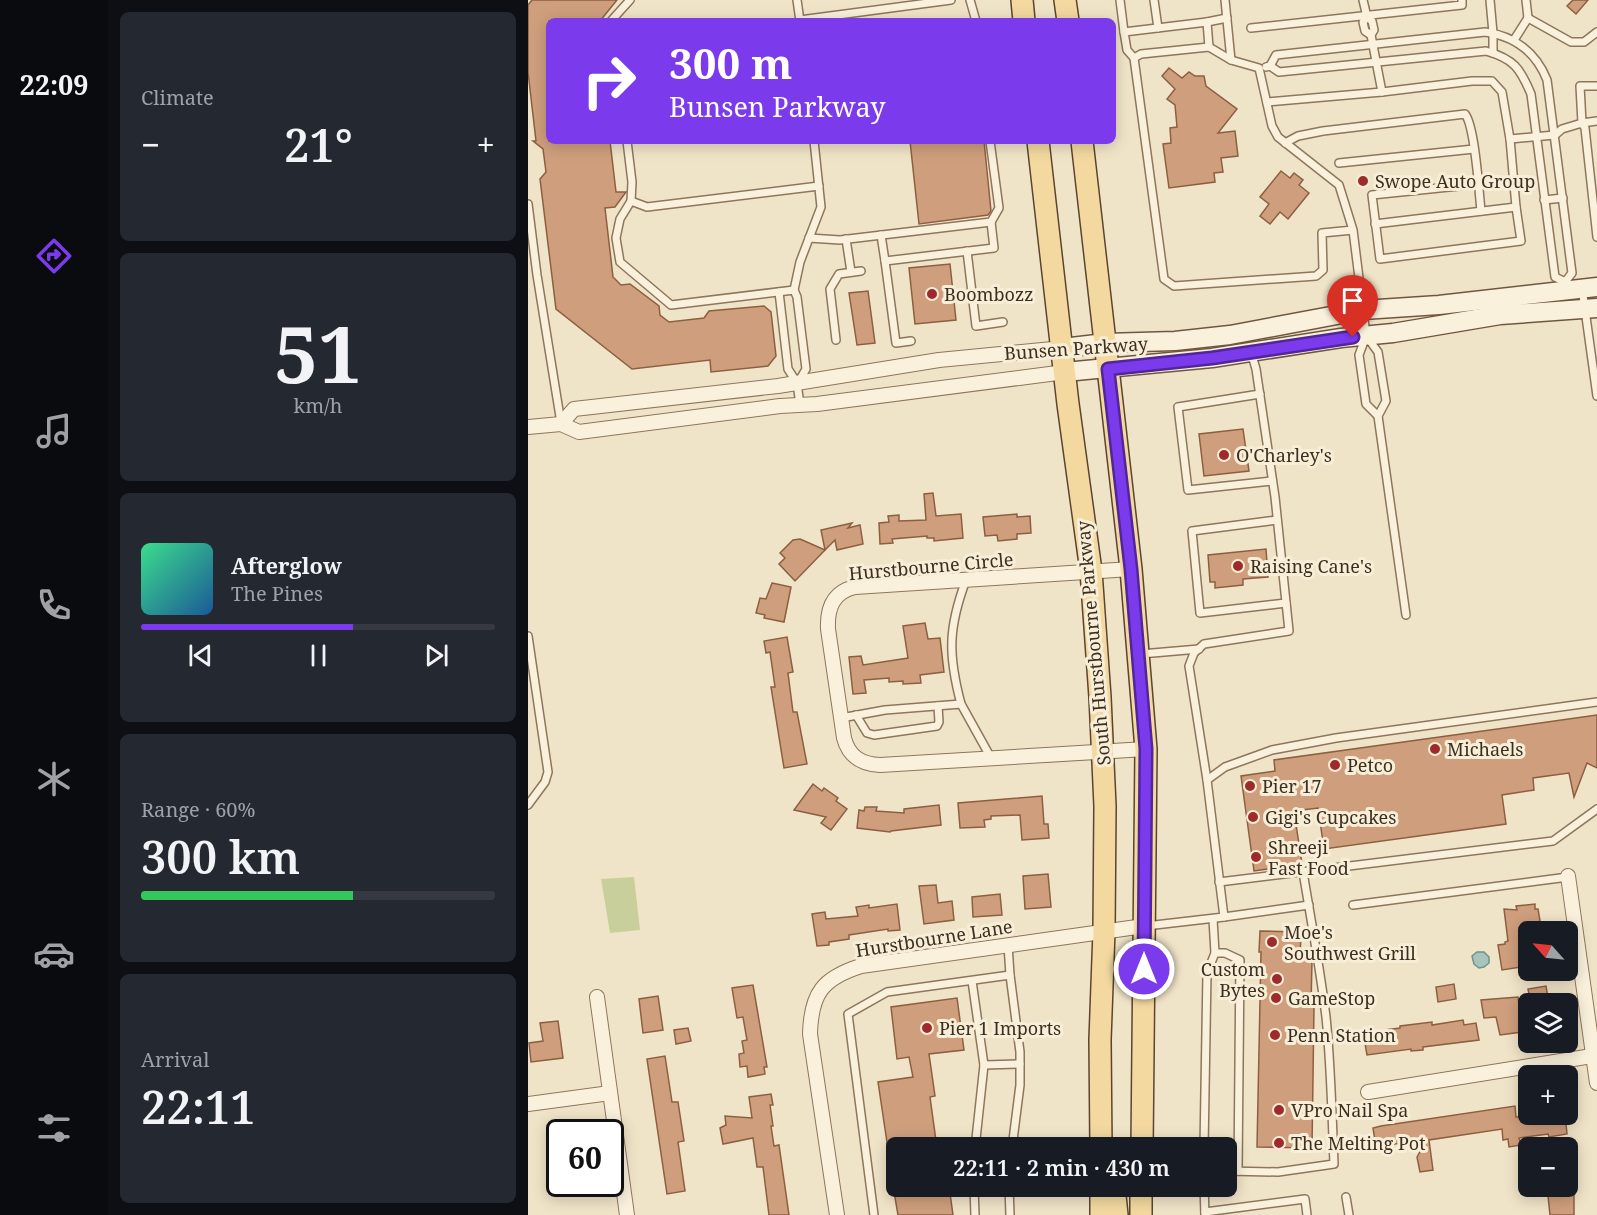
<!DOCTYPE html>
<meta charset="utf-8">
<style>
:root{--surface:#171b24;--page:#242831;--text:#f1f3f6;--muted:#9ea1a6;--line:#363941;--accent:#7c3aed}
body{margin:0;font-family:"Noto Serif",serif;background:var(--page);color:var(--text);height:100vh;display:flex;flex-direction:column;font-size:22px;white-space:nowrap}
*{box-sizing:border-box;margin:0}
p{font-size:20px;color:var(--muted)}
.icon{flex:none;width:33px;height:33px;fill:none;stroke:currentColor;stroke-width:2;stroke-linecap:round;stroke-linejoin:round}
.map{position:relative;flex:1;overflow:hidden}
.details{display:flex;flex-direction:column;gap:12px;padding:12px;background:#0d0f14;width:420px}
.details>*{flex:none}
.hud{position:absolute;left:18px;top:18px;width:570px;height:126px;border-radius:9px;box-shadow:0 3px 15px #0003;background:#7c3aed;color:#fff;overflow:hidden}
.needle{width:39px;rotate:297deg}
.tools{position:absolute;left:990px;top:921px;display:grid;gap:12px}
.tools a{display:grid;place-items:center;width:60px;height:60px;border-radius:9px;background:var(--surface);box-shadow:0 3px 15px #0003;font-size:30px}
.speed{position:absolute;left:18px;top:1119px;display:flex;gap:12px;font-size:30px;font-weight:700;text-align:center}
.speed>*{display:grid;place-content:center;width:78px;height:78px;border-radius:50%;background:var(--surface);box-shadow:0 3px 15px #0003;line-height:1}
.speed .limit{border:3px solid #111;border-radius:9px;background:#fff;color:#111}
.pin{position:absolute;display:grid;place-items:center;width:51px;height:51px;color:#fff;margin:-62px -26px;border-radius:50% 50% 50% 0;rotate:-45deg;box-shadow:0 0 6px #0007}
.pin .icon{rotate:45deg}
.me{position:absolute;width:66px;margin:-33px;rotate:0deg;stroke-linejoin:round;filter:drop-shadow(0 0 4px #0008)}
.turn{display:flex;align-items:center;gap:21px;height:126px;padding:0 24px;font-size:27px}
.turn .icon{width:78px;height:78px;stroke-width:2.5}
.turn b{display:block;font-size:42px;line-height:51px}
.big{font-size:45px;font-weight:600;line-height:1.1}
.details .widget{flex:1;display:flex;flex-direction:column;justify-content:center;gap:9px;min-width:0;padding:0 21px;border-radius:9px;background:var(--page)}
.details .dial{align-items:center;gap:0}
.dial b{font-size:78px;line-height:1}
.song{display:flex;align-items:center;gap:18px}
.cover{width:72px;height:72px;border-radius:9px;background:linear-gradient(135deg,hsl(150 70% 55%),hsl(210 70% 35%))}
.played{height:6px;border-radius:3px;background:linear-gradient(90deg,var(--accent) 60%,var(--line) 60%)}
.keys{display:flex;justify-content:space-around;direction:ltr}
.heat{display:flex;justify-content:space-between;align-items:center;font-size:33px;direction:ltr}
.charge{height:9px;border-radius:4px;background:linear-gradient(90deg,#34c759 60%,var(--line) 0)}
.trip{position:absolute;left:358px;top:1137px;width:351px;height:60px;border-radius:9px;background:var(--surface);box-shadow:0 3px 15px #0003;font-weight:600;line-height:60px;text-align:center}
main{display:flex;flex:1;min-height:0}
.tab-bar{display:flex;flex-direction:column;width:108px;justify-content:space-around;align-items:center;background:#090b0e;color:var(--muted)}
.tab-bar .icon{width:42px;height:42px}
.tab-bar .current{color:var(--accent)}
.tab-bar b{font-size:27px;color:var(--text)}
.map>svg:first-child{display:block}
.green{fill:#c9cf9b}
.water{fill:#a9c4bc;stroke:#6f938a;stroke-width:1.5}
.building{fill:#cf9f7d;stroke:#8d5f41;stroke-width:1.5}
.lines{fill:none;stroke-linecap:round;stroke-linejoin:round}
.lane-casing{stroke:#8d765c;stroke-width:10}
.street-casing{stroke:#8d765c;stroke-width:16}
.secondary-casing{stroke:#6f573f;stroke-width:21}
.primary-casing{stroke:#5b4430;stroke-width:24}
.lane{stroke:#faf1dc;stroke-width:7}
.street{stroke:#faf1dc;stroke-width:14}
.secondary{stroke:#faf1dc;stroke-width:18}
.primary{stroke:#f3d9a0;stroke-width:21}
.route-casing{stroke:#51269a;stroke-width:15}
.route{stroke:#7c3aed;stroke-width:10}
.poi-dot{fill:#9e2a2b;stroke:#f7eed8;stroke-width:2}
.labels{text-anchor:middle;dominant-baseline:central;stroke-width:6;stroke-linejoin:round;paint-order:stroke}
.poi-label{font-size:18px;fill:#3d2e20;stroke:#f7eed8;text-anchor:start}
.street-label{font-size:18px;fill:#3d2e20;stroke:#f7eed8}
</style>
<main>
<nav class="tab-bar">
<b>22:09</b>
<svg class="icon current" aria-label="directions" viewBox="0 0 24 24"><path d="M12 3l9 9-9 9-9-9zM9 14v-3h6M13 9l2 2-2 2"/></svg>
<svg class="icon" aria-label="music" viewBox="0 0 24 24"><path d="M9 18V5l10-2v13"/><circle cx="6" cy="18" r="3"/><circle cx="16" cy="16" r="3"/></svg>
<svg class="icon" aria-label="phone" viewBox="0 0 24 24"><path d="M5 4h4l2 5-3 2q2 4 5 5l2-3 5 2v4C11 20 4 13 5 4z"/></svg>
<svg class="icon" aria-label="climate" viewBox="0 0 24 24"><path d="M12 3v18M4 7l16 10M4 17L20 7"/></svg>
<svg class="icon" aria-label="car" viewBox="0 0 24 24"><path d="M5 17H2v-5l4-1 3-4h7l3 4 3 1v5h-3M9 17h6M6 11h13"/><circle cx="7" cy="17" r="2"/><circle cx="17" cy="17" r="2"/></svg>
<svg class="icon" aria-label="filters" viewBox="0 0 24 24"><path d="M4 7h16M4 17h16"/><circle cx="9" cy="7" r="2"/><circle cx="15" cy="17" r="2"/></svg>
</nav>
<section class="details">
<div class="widget"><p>Climate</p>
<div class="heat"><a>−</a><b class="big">21°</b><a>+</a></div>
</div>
<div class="widget dial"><b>51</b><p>km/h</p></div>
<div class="widget">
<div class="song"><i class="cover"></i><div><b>Afterglow</b><p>The Pines</p></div></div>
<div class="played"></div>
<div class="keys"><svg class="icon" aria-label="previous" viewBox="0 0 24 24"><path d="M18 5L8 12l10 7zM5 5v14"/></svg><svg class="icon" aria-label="pause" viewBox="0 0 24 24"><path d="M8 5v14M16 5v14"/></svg><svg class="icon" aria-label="next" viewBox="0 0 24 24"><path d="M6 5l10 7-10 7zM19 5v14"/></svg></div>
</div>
<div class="widget"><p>Range · 60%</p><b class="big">300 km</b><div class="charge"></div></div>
<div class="widget"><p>Arrival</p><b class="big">22:11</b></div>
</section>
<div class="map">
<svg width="1069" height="1215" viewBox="0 0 1069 1215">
<rect width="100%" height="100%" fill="#f0e4c8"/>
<polygon class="green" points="106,877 112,930 82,933 73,879"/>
<polygon class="water" points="949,952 956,952 961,957 961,963 956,967 951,968 946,964 944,956"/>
<g class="building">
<polygon points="4,0 89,0 72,21 21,21 21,141 82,141 88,192 98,192 87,207 77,208 85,277 93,285 102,284 131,306 132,315 141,322 176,318 181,311 236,306 243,312 248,356 240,366 183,372 182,360 104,369 28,309 12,179 18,172 15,149 5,141 8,141 0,72 0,5"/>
<polygon points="1045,0 1060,0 1048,14 1039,6"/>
<polygon points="641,68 654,78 661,72 667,76 676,76 678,86 709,109 690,133 707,131 710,156 693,158 695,172 686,173 687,182 641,188 635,144 643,143 642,128 649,127 647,105 639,99 647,89 634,76"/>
<polygon points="382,141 456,141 463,211 460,215 391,224"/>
<polygon points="753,171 762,178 766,173 775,180 771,185 781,193 760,219 752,212 742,224 732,216 741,204 732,197"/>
<polygon points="422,264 428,320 387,324 381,268"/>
<polygon points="340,291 347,343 329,345 321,293"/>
<polygon points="715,429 721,471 676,476 671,434"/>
<polygon points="405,493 408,516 433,514 435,538 406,541 406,538 399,538 399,536 364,539 365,543 352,544 351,523 361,522 360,516 371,515 371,521 398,520 396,494"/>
<polygon points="489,514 489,517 502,516 503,533 489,534 489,539 470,541 469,535 457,536 455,517"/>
<polygon points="324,523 320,528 332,525 335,544 309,550 307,540 297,550 293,530"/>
<polygon points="272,539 297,550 267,581 251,564 257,558 252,553 265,540"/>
<polygon points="738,549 740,577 715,579 715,585 687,588 687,582 682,582 680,555"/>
<polygon points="244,583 263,587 256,622 236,618 237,615 228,613 232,598 238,599"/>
<polygon points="397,623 400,639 412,638 416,672 392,675 393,683 375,684 375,681 361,682 361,678 336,680 338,693 325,694 321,657 333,656 335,665 380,658 375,626"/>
<polygon points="259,637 265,672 260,673 265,712 269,712 279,764 256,768 243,687 247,687 242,652 238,653 236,641"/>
<polygon points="1069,715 1069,768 1059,763 1046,797 1041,773 1005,778 1006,790 974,795 978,824 796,849 790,808 766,811 774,864 726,871 713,776 747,771 746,760"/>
<polygon points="285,784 294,791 296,788 310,798 308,801 319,809 303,830 293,823 298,817 266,810"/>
<polygon points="514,796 516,824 520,824 521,838 494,840 492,815 463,816 463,819 456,820 457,827 432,828 430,803"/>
<polygon points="411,805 413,825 363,831 362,832 329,828 331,810 336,811 337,807 349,807 348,811 376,813 376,809"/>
<polygon points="520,874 523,907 497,909 495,876"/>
<polygon points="408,885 410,903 424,901 426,920 396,924 391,886"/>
<polygon points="472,894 474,915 445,917 444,897"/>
<polygon points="369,904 372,930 360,931 360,929 321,935 321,939 301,942 301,945 289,946 284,914 297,912 298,919 330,916 328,907 341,905 341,908"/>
<polygon points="1007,904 1007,909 1010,909 1012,921 1010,922 1010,927 1000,928 1000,966 974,970 970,945 977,944 977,942 980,941 976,909 989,910 988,906"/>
<polygon points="732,931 773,932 772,960 784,960 783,1007 786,1007 784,1148 729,1147 733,952 731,952"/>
<polygon points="926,984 928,999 910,1002 908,987"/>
<polygon points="225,985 239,1067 236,1067 237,1074 220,1077 219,1066 212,1067 211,1054 216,1053 214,1041 219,1040 215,1017 209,1018 204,988"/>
<polygon points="1018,986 1021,1004 1003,1004 1000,989"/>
<polygon points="130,996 135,1030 115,1033 111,999"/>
<polygon points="990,997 994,1032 972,1035 968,1017 956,1018 953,1000"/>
<polygon points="429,998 436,1050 401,1054 407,1096 402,1097 409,1148 369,1148 369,1169 363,1169 350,1082 385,1077 381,1057 369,1059 363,1007"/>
<polygon points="935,1020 936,1025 948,1023 951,1040 895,1047 895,1050 883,1051 883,1049 839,1055 836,1038 857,1035 857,1030 872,1028 872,1026 904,1022 904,1025"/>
<polygon points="30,1021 35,1058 3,1062 1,1043 15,1041 12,1023"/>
<polygon points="160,1028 163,1041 148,1044 146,1030"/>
<polygon points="137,1056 144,1102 150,1102 156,1141 150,1142 157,1191 139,1194 119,1059"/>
<polygon points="243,1094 245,1105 242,1105 245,1126 243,1126 246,1146 251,1145 261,1215 241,1215 235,1167 229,1167 225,1138 195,1144 192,1128 198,1125 197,1116 224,1118 221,1097"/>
<polygon points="987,1106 988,1117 1037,1114 1039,1134 1021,1137 1020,1134 991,1138 993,1145 981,1147 980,1139 975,1140 974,1129 901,1140 905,1170 892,1172 889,1157 899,1139 848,1147 845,1128 853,1126"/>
<polygon points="365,1186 421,1186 425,1215 370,1215"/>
<polygon points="1019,1186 1046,1186 1046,1215 1022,1215"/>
</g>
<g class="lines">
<defs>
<g id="lane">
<polyline points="269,0 272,21"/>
<polyline points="442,0 448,21"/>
<polyline points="592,0 596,32"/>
<polyline points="626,0 630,28"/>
<polyline points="697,0 703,60"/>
<polyline points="835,0 839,17 844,21 846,30 843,35 854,92 944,81 964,81 974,92 982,139 988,207 847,224"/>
<polyline points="962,0 965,33 965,53"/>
<polyline points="998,0 1000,18"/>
<polyline points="839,17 835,22 837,31 843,35"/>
<polyline points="272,20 423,0"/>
<polyline points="83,21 102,0"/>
<polyline points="723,28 934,5 934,0"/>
<polyline points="986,40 1000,18 1043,42 1056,42 1069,32"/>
<polyline points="681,47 679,22 699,18"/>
<polyline points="606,58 599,50 596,32 679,22"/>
<path d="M 742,66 L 748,55 L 957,32 C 986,36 1008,52 1019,80 L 1044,273 L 1037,282 L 1038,290"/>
<path d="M 738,67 L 742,66 L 751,72 L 958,51 C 986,59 992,68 1003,94 L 1027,277 L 1037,282"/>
<polyline points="1069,86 1052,86 1054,123 1069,121"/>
<polyline points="739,102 854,92"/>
<polyline points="982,139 1027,135 1034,129 1054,123 1057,128 1069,237"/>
<polyline points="99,141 104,182 103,201 92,219 88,238 92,262 143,305 266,290"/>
<path d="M 757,143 L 770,136 L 795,131 L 937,114 C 947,126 951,192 953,211"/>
<polyline points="811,163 946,149"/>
<polyline points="950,184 844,195 852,259 993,241 988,207"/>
<polyline points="1016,200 1035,198"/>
<polyline points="103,201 119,207 291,186"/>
<polyline points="0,204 9,275 33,423"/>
<polyline points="825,230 794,233 795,270 788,276 646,286 636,279 606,58 613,54 681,47 703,60 731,68 744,126 750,137 811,185 825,230 835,310 838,336 831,355 838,404 850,416"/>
<polyline points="353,235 357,261 466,248 463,222"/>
<polyline points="281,238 312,240 463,222 471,208 462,141"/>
<polyline points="318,239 323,272"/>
<polyline points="439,251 448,326 475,322"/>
<polyline points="357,261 368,343 383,341"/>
<polyline points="1054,288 1069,396"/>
<polyline points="251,292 260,369 269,383 272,405"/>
<polyline points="839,337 850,352 858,401 850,416 878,615"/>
<polyline points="308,340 302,289 311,274 333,271"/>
<polyline points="271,381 278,369 269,297 266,290 272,262 293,207 286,141"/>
<polyline points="732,394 650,407 660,490 744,481"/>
<polyline points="749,520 664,531 672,613 758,603"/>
<polyline points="0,636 20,772 17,782 0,805"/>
<polyline points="613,654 671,649"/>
<path d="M 433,704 C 420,655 420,628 438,580"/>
<polyline points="328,715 339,733 346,735 409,726 411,722 410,706"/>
<polyline points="313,718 357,710 433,704 463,758"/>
<polyline points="679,780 661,666 666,653 676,644 761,631 747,497 728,369 723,352"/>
<polyline points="691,882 1025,841 1069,809"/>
<polyline points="825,905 1040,877"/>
<polyline points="696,917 781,905"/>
<polyline points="618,926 696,917 679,780 697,767 744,750 808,738 1069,702"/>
<polyline points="687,953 697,953 712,960 710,1171"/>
<polyline points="482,975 492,1052 492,1085 484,1148"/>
<polyline points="444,981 456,1065 447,1148"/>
<polyline points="456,1065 492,1064"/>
<polyline points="676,1148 679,973 687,953 685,919"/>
<path d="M 699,1171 L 750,1172 L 806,1164 C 804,1115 803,1066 798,1017 C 792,968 783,920 775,872"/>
<polyline points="446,1186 447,1215"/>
<polyline points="481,1186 482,1215"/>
<polyline points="676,1186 677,1215"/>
<polyline points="818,1197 821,1215"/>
<polyline points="677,1212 777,1199 779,1215"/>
<polyline points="346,1215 320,1014 359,992 482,975 480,945"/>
</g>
<g id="street">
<polyline points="33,424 46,409 250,386 411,360 535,348"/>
<polyline points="0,427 33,424 51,432 252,406 289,404 537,372"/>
<path d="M 603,569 L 327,587 C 305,592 299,608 300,629 L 316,738 C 321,757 333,764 352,765 L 618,749"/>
<polyline points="1040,876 1069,1083"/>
<polyline points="69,997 99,1215"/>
<polyline points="840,1092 1064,1056"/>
<polyline points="0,1104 82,1093"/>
<path d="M 309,1215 L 282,1034 C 283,993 295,978 333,966 L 616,926"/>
</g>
<g id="secondary">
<polyline points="535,348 577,343 647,341 702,335 835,310 911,305 1069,287"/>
<polyline points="537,372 684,358 813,338 865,333 972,315 1069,308"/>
</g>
<g id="primary">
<polyline points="494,0 496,21"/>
<polyline points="537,0 540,21"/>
<polyline points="510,141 540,404 563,571 572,697 577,806 576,931 572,1040 573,1148"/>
<polyline points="554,141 603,569 618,749 614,1148"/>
<polyline points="586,1186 589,1215"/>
<polyline points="573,1215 573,1186"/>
<polyline points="613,1215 613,1186"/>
</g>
</defs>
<use href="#lane" class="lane-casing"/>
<use href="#street" class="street-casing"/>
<use href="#secondary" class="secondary-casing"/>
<use href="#primary" class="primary-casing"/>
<use href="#lane" class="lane"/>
<use href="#street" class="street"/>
<use href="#secondary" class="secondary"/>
<use href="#primary" class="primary"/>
</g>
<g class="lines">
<defs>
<polyline id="route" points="616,969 618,749 603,569 580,369 684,358 825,337"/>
</defs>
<use href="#route" class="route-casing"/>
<use href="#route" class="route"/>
</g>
<g class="poi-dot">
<circle cx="835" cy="181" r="6"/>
<circle cx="404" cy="294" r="6"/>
<circle cx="696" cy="455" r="6"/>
<circle cx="710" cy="566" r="6"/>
<circle cx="907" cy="749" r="6"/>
<circle cx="807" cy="765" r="6"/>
<circle cx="722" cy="786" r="6"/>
<circle cx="725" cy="817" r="6"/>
<circle cx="728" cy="857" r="6"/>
<circle cx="744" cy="942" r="6"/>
<circle cx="749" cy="979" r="6"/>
<circle cx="748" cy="998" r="6"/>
<circle cx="399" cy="1028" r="6"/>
<circle cx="747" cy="1035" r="6"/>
<circle cx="751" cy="1110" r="6"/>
<circle cx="751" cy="1143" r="6"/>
</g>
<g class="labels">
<g class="poi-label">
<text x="847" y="181">Swope Auto Group</text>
<text x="416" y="294">Boombozz</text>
<text x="708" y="455">O'Charley's</text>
<text x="722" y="566">Raising Cane's</text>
<text x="919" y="749">Michaels</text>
<text x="819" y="765">Petco</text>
<text x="734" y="786">Pier 17</text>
<text x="737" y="817">Gigi's Cupcakes</text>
<text x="740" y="847">Shreeji<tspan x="740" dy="21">Fast Food</tspan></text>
<text x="756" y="932">Moe's<tspan x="756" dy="21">Southwest Grill</tspan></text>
<text x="737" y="969" text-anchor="end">Custom<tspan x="737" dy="21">Bytes</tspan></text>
<text x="760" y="998">GameStop</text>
<text x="411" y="1028">Pier 1 Imports</text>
<text x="759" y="1035">Penn Station</text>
<text x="763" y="1110">VPro Nail Spa</text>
<text x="763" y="1143">The Melting Pot</text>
</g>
<g class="street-label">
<text transform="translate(548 348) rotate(-4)">Bunsen Parkway</text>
<text transform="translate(403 566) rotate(-5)">Hurstbourne Circle</text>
<text transform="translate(565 643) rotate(-95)">South Hurstbourne Parkway</text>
<text transform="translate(406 938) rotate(-9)">Hurstbourne Lane</text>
</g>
</g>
</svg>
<div class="tools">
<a><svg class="needle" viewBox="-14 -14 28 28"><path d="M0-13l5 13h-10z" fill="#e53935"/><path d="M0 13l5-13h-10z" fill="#9ea1a6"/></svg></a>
<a><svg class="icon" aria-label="layers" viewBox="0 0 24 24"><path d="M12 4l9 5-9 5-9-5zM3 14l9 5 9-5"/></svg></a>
<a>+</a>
<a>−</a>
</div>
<div class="speed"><div class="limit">60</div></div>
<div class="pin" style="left:825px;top:337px;background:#d93025"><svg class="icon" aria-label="arrive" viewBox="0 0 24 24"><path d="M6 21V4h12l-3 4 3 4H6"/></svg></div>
<svg class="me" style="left:616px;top:969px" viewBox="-20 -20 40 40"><circle r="17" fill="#7c3aed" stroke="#fff" stroke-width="3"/><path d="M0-11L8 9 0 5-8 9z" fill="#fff"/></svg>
<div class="trip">22:11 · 2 min · 430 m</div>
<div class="hud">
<div class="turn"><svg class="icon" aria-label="right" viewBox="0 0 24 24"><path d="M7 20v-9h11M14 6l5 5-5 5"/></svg><div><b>300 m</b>Bunsen Parkway</div></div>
</div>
</div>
</main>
